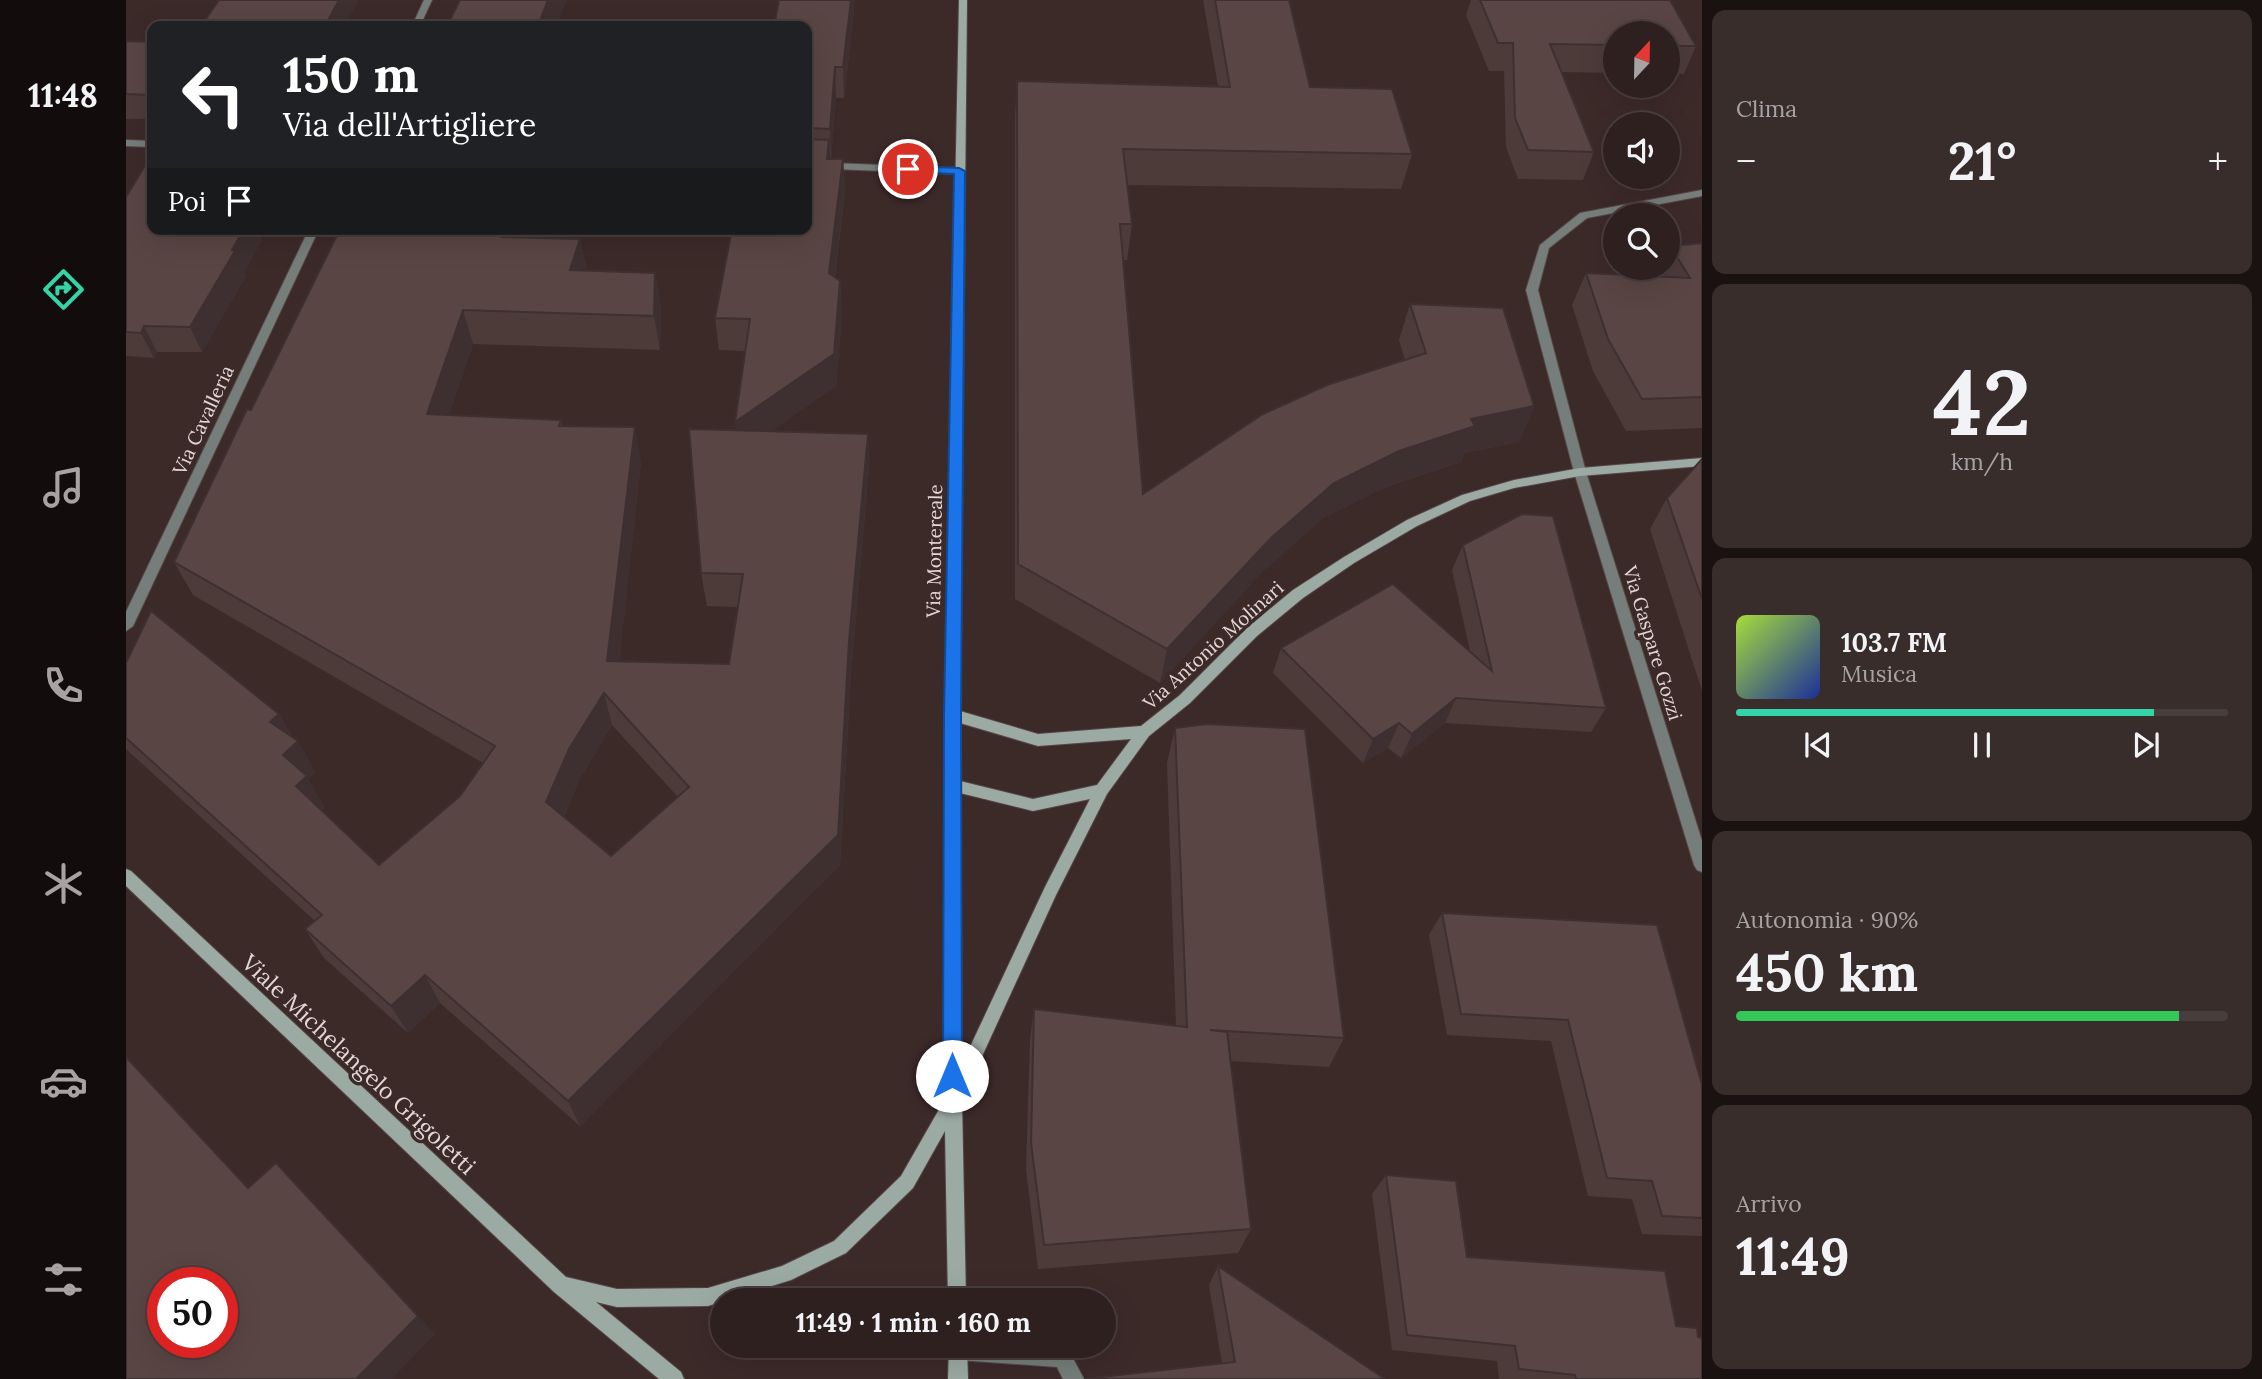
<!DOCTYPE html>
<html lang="it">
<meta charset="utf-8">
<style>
:root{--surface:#2d201f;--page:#392d2c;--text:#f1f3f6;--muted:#a7a3a4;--line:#483e3d;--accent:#33d4a8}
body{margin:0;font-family:Lora,serif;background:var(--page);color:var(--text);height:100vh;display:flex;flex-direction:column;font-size:26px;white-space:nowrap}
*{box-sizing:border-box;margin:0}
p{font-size:23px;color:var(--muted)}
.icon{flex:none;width:38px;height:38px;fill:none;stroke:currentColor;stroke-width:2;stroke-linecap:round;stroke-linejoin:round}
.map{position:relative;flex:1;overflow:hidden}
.sheet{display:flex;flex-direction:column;gap:10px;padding:10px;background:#191211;width:560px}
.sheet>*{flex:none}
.top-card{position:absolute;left:21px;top:21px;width:665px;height:214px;border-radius:14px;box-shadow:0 7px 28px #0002,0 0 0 2px var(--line);background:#202124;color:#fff;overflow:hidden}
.needle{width:46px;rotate:22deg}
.controls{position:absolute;left:1477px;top:21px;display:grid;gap:14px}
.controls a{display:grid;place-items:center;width:77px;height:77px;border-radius:50%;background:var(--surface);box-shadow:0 7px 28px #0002,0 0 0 2px var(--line);font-size:35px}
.speed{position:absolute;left:21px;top:1267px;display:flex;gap:14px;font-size:35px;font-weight:700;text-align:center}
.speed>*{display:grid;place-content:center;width:91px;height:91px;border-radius:50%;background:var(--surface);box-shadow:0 7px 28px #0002,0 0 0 2px var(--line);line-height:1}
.speed .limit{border:10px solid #d22;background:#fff;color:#111}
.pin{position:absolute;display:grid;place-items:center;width:60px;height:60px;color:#fff;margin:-30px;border:4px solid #fff;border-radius:50%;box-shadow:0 2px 7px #0007}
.me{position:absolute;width:77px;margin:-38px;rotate:0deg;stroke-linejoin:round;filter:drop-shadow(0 0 5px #0008)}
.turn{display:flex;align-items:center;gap:24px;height:147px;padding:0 21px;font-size:32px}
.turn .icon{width:91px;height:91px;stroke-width:2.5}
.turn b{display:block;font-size:49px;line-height:60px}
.then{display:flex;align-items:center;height:66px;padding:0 21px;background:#0003;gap:14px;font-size:26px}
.big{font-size:52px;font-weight:800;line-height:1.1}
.sheet .tile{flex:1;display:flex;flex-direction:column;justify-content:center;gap:10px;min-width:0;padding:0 24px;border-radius:14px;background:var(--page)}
.sheet .dial{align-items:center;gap:0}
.dial b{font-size:91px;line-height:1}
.song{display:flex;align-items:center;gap:21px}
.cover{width:84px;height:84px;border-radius:10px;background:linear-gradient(135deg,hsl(80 70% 55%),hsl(230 70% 35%))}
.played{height:7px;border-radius:4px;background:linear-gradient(90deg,var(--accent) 85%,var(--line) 85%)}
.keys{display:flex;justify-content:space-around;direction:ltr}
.heat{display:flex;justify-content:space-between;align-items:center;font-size:38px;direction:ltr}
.charge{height:10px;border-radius:5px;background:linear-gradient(90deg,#34c759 90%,var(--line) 0)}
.trip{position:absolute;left:584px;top:1288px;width:406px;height:70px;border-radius:35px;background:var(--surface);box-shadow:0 7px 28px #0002,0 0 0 2px var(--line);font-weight:800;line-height:70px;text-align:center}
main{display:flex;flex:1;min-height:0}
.dock{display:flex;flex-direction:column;width:126px;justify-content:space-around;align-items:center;background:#120d0c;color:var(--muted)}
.dock .icon{width:49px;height:49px}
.dock .selected{color:var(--accent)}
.dock b{font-size:32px;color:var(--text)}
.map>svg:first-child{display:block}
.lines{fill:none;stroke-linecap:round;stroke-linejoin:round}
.lane-casing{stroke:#574645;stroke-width:2}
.street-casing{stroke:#574645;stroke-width:2}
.secondary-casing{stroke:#574645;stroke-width:2}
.lane{fill:#757e7a;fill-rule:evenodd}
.street{fill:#757e7a;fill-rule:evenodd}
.secondary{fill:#9caaa4;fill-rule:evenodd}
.wall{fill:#4d3b3a;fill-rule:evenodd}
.shaded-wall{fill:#3e3030}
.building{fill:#594544;stroke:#3e3030;stroke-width:2;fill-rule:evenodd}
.route{fill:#1a73e8;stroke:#114b97;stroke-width:2}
.labels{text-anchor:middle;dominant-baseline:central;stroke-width:7;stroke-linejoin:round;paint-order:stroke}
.street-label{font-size:19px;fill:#e3d7d6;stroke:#3c2a29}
.near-street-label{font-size:23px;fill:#e3d7d6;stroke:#3c2a29}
</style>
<main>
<nav class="dock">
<b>11:48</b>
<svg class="icon selected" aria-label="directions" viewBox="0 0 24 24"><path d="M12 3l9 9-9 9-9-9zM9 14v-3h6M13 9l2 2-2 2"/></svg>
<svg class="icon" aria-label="music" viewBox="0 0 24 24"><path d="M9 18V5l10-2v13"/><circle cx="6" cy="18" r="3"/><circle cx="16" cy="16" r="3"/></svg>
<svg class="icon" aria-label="phone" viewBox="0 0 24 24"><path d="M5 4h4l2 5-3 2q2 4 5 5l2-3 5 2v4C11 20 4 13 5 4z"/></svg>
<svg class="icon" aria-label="climate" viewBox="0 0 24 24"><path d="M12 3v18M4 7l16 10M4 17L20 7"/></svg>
<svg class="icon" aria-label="car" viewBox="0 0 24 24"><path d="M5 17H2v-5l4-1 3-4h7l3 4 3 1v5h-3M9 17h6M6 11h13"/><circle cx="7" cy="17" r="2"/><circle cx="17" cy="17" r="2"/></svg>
<svg class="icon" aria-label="filters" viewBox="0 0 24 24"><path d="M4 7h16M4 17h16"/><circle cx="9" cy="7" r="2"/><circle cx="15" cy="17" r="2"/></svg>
</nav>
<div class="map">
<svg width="1576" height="1379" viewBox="0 0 1576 1379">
<rect width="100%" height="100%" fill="#3c2a29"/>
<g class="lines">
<defs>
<polygon id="lane" points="825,1346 936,1349 943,1351 958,1379 937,1379 931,1367 832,1360 825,1358 823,1351"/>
<g id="street">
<polygon points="298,0 306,0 294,26 286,26"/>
<polygon points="0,140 26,141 26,147 0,146"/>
<polygon points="681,162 833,168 838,171 833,174 681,168"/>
<polygon points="1576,190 1576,196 1461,218 1423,248 1412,290 1460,472 1576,841 1576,872 1571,870 1568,865 1448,472 1400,290 1414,245 1454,213"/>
<polygon points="183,229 193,229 7,626 0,631 0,612"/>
</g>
<g id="secondary">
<path d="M 833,0 L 841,0 L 834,711 L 912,734 L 1015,726 L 1054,695 L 1121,628 L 1167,590 L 1218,557 L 1281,520 L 1336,495 L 1388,480 L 1454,468 L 1576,458 L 1576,466 L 1454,476 L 1388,488 L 1344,501 L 1291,526 L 1228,563 L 1177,598 L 1131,636 L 1064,703 L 1023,736 L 981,794 L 930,895 L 836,1100 L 840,1300 L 822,1300 L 819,1131 L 787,1188 L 720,1253 L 665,1280 L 582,1306 L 491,1307 L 470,1302 L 555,1372 L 558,1379 L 533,1379 L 428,1292 L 0,886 L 0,869 L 5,871 L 440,1277 L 491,1289 L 582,1288 L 656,1266 L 708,1241 L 775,1176 L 819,1099 L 820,650 ZM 834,723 L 912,746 L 1005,739 L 971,785 L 907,799 L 834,781 ZM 834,793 L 907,811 L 964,799 L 919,887 L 836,1064 Z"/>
<polygon points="823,1346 841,1346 842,1379 822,1379"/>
</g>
</defs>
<use href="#lane" class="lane-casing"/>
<use href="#street" class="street-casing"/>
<use href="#secondary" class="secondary-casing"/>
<use href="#lane" class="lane"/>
<use href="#street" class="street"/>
<use href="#secondary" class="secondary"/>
</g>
<g class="wall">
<path d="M 653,0 L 729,0 L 718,98 L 710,98 L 705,159 L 717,159 L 719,191 L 709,277 L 714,281 L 716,313 L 710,386 L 645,431 L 742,434 L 743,468 L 725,674 L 714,865 L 454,1126 L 314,1003 L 282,1033 L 198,958 L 179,929 L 189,921 L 0,749 L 0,663 L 153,714 L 166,737 L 172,741 L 189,772 L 182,779 L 198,807 L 195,810 L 253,865 L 334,796 L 357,763 L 67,595 L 48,562 L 125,410 L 387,237 L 454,239 L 461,271 L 529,273 L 535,307 L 534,350 L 347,344 L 323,415 L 435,420 L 436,426 L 515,461 L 493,662 L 603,664 L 612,607 L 581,606 L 575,573 L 610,430 L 619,351 L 593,350 L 589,318 L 681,229 L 681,26 ZM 486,725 L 552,797 L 485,856 L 438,817 L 453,780 Z"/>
<polygon points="1077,0 1163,0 1184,87 1286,154 1275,189 1001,185 1006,224 1001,260 997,260 1017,494 1279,360 1273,340 1284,304 1408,406 1393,442 1338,453 1335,462 1260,487 1197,518 1135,573 1034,683 889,599 889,116 891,81 1092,86"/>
<polygon points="1345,0 1544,0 1570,46 1558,74 1542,74 1542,33 1489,33 1489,73 1435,72 1468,152 1457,180 1392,179 1380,147 1378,71 1363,71 1340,15"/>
<polygon points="0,41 26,42 26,119 0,119"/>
<polygon points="0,197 136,240 118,272 120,276 76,352 31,352 28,358 0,356"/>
<polygon points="1576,243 1576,428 1500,431 1467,371 1446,305 1460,273 1529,276 1533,268 1542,268 1542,250 1544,246"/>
<polygon points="1576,459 1576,691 1524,529 1541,498"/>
<polygon points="1337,545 1480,708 1465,732 1319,723 1275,758 1262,748 1237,763 1147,673 1155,648 1344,651 1326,570"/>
<polygon points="1049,728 1218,1038 1203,1067 1104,1061 1125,1229 1112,1253 912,1269 900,1169 904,1039 908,1009 1050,1026 1041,763"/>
<polygon points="1316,913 1576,1085 1576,1236 1516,1234 1506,1199 1462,1196 1425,1041 1321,1035 1303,935"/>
<polygon points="1260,1175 1341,1257 1550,1326 1572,1337 1576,1379 1373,1379 1371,1361 1266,1350 1246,1194"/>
<polygon points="1092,1266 1259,1379 1096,1363 1083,1285"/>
</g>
<g class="shaded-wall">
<polygon points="213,0 233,0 219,26 199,26"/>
<polygon points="422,0 441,0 431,26 412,26"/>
<polygon points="725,0 729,0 718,98 717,67"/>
<polygon points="709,67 710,98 705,160 704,129"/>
<polygon points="703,140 705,172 701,159"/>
<polygon points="717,159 719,191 705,305 703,273"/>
<polygon points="118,229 132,229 136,240 118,272 120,276 76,352 64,327"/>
<polygon points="369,229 390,229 382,252 368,232"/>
<polygon points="454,239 461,273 444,270"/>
<polygon points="529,273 535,307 534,350 528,316"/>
<polygon points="714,281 716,313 710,386 613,454 609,422"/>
<polygon points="337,310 347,344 312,448 301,414"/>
<polygon points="18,326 31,352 28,358 15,333"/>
<polygon points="1408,406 1393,442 1338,453 1335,462 1260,487 1197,518 1135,573 1034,683 1041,649 1145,538 1208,483 1273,451 1345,419"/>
<polygon points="509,427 515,461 490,693 481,661"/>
<polygon points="742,434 743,468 725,674 714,865 454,1126 442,1101 723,641"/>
<polygon points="478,693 486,725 453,780 431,833 420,802 443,749"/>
<polygon points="1330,698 1319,723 1275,758 1286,734"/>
<polygon points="153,714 169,743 172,741 189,772 182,779 198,807 188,817 170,786 144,722"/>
<polygon points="1273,723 1262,748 1237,763 1247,739"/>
<polygon points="299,975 314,1003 282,1033 265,1006"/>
<polygon points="0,1056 143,1210 122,1188 0,1057"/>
<polygon points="292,1316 309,1334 266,1379 230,1379"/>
</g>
<g class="building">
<polygon points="93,0 213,0 199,26 75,26"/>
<polygon points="334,0 422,0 412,26 321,26"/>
<polygon points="653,0 725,0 717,67 709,67 704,129 681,128 681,26 648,26"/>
<polygon points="1089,0 1163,0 1184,87 1266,89 1286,154 997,149 1006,224 994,224 1017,494 1137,414 1201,385 1300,353 1284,304 1377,308 1408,406 1345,419 1349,426 1273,451 1208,483 1145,538 1041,649 892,564 891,81 1104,87"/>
<polygon points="1354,0 1544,0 1570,46 1542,46 1542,33 1489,33 1489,45 1424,44 1468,152 1402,150 1389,118 1387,43 1372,43"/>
<polygon points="0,41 26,42 26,95 0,94"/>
<polygon points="681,139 703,140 701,159 717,159 703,273 714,281 708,354 609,422 624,319 589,318 606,229 681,229"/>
<polygon points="26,154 26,229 118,229 106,250 109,251 64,327 18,326 15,333 0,332 0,197"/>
<path d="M 214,229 L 369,229 L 368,232 L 377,232 L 376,237 L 454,239 L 444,270 L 529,273 L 528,316 L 337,310 L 301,414 L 435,420 L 433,426 L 509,427 L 481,661 L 603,664 L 617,574 L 575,573 L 563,429 L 742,434 L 723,641 L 712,835 L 442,1101 L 299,975 L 265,1006 L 179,929 L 196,915 L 0,738 L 0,663 L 25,611 L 153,714 L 144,722 L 172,741 L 157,755 L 181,776 L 170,786 L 253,865 L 334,796 L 369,746 L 48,562 L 121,409 L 125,410 ZM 478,693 L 563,787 L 485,856 L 420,802 L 443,749 Z"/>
<polygon points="1576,243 1576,397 1516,399 1482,339 1460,273 1564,278 1544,246"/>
<polygon points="1576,459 1576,599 1541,498"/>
<polygon points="1396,514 1427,516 1480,708 1330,698 1286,734 1273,723 1247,739 1155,648 1267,584 1366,671 1337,545"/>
<polygon points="1081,724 1179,729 1218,1038 1084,1030 1101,1032 1125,1229 918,1245 905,1143 908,1009 1061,1027 1049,728"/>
<polygon points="1316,913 1531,925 1576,1085 1576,1218 1536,1216 1526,1181 1481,1178 1442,1020 1335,1014"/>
<path d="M 0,1057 L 122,1188 L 150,1163 L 292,1316 L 230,1379 L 0,1379 ZM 37,1283 L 96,1283 L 96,1342 L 37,1342 Z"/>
<polygon points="1260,1175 1330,1181 1341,1257 1539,1271 1550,1326 1571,1328 1572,1337 1576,1338 1576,1379 1450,1379 1449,1375 1393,1369 1389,1346 1281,1335"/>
<polygon points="1092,1266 1259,1379 958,1379 1109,1362"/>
</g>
<polygon class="route" points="782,166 833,168 839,171 835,715 836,1076 833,1083 826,1086 820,1083 817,1076 818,715 828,174 778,172 777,169"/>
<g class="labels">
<g class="street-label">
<text transform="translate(77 420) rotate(-65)">Via Cavalleria</text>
<text transform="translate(808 551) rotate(-89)">Via Montereale</text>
<text transform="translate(1527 643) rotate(73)">Via Gaspare Gozzi</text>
<text transform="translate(1087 645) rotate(-42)">Via Antonio Molinari</text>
</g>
<g class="near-street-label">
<text transform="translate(233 1064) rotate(43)">Viale Michelangelo Grigoletti</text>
</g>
</g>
</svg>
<div class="controls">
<a><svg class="needle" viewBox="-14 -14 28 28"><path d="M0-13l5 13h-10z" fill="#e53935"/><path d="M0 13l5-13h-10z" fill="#a7a3a4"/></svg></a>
<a><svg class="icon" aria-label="sound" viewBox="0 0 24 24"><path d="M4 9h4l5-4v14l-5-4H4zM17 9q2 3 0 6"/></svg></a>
<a><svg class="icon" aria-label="search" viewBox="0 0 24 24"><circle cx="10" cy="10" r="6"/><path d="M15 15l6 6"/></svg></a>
</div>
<div class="speed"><div class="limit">50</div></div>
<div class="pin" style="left:782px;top:169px;background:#d93025"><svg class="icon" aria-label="arrive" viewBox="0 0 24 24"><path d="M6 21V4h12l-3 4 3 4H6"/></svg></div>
<svg class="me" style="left:826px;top:1076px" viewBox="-20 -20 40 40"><circle r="19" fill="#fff"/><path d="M0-13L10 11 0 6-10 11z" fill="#1a73e8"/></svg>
<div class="trip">11:49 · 1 min · 160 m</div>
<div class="top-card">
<div class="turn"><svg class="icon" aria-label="left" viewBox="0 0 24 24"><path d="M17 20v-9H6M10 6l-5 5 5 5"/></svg><div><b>150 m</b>Via dell'Artigliere</div></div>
<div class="then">Poi<svg class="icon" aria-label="arrive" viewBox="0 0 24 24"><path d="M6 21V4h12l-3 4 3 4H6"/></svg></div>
</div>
</div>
<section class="sheet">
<div class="tile"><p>Clima</p>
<div class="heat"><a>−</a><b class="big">21°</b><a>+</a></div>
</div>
<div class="tile dial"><b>42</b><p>km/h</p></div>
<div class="tile">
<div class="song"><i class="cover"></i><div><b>103.7 FM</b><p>Musica</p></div></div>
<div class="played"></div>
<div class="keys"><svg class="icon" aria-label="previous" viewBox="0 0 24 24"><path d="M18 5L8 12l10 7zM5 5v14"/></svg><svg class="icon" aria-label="pause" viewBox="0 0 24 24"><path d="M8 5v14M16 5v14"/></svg><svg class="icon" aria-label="next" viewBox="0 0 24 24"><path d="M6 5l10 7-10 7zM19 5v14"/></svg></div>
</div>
<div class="tile"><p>Autonomia · 90%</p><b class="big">450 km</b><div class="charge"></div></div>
<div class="tile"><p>Arrivo</p><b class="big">11:49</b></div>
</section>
</main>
